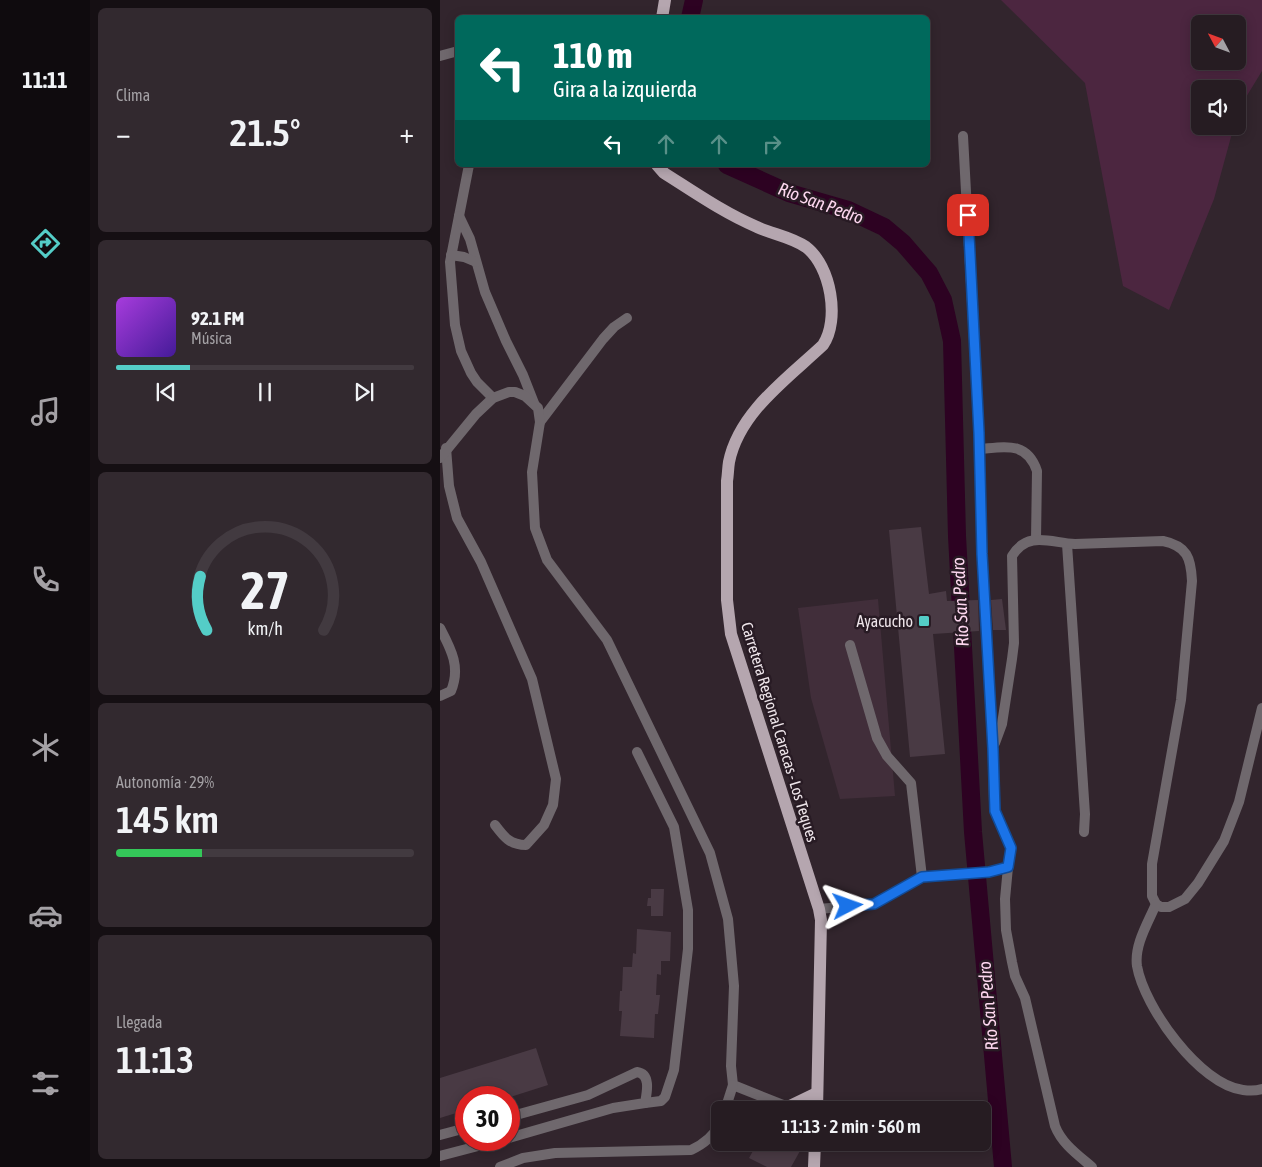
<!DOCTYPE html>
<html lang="es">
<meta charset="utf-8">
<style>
:root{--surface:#261c22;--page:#32292f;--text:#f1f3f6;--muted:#a4a1a5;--line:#423a40;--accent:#54cdc7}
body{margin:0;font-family:"Asap Condensed",sans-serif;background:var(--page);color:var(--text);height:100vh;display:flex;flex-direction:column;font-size:19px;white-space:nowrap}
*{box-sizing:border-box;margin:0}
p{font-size:16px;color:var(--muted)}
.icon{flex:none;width:28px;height:28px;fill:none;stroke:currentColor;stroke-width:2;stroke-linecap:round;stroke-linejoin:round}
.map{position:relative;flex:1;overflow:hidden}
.panel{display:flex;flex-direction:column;gap:8px;padding:8px;background:#150f13;width:350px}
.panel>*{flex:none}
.banner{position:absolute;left:15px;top:15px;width:475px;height:152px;border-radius:8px;box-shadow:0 2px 12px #0003,0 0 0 1px var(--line);background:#00695c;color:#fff;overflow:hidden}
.needle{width:32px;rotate:311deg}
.controls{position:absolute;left:751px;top:15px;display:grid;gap:10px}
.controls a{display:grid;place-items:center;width:55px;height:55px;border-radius:8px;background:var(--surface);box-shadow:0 2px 12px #0003,0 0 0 1px var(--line);font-size:25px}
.speed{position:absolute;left:15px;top:1086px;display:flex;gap:10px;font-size:25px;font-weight:700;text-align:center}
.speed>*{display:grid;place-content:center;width:65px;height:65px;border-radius:50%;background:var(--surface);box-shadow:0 2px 12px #0003,0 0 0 1px var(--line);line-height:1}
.speed .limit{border:8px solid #d22;background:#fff;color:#111}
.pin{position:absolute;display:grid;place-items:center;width:42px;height:42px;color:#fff;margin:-21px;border-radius:10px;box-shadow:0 2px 8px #0006}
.me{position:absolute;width:55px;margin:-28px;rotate:86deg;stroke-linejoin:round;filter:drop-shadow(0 0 4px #0008)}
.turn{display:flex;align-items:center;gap:18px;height:105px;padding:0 15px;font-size:22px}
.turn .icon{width:65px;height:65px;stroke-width:2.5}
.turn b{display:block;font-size:35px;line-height:42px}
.lanes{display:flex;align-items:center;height:48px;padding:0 15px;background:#0003;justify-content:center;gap:25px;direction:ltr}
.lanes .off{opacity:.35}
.big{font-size:38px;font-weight:600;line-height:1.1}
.panel .card{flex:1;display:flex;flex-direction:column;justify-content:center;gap:8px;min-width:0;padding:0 18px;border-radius:8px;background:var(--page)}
.panel .dial{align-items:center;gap:0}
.dial svg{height:130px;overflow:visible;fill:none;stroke:var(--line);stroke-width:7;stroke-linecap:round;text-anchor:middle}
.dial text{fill:var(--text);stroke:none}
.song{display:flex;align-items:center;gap:15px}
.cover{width:60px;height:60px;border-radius:8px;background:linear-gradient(135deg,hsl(280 70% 55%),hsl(260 70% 35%))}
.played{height:5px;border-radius:2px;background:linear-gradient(90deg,var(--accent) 25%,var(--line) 25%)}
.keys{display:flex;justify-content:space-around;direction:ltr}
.heat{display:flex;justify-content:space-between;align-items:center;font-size:28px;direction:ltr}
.charge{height:8px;border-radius:4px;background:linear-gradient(90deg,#34c759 29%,var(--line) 0)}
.trip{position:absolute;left:271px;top:1101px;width:280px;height:50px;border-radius:8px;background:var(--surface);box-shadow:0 2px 12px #0003,0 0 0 1px var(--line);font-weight:600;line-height:50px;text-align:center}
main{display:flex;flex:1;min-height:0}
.tabs{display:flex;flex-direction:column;width:90px;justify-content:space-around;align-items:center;background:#0f0b0e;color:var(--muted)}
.tabs .icon{width:35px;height:35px}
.tabs .selected{color:var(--accent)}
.tabs b{font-size:22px;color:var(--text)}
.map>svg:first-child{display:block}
.built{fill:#412e3a}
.green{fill:#4c2640;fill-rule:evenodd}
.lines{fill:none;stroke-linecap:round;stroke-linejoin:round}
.river{stroke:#2d0222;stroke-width:18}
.building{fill:#493a44}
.minor{stroke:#6f686d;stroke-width:10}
.major{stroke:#b5a6af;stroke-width:12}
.route-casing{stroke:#114b97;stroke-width:12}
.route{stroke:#1a73e8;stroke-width:9}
.poi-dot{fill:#54cdc7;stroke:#281b24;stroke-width:2}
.labels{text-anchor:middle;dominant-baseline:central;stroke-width:5;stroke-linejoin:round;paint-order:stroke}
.poi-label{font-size:16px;fill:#eee5ea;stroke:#281b24;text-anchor:end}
.street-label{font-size:16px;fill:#eee5ea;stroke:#281b24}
.water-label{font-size:18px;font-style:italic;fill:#fdd7ef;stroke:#281b24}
</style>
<main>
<nav class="tabs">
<b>11:11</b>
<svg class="icon selected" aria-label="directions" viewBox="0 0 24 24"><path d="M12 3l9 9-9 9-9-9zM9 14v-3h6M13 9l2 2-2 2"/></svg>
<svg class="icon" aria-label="music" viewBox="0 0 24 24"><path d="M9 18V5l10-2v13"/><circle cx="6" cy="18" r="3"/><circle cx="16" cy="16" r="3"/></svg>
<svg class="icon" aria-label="phone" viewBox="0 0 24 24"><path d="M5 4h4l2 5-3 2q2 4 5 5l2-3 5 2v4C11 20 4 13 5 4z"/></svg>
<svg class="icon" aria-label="climate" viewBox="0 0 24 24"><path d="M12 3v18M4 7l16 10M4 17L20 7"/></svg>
<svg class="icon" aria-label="car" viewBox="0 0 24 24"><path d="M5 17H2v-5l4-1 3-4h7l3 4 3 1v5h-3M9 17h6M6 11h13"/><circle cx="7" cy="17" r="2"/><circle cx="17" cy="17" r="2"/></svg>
<svg class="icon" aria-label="filters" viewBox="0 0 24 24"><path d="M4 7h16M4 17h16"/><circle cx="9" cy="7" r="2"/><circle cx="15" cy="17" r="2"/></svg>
</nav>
<section class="panel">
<div class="card"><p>Clima</p>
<div class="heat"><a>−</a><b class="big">21.5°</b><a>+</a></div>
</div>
<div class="card">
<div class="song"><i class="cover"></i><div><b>92.1 FM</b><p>Música</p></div></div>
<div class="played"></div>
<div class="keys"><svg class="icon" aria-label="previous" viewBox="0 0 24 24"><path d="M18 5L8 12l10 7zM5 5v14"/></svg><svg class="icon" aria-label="pause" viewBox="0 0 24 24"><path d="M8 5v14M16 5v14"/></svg><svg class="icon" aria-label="next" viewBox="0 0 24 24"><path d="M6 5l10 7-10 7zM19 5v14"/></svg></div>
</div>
<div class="card dial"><svg viewBox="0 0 100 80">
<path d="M14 69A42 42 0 1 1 86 69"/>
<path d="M14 69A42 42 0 0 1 10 36" stroke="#54cdc7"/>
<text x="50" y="56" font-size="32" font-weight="700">27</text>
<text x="50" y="72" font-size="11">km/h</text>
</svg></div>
<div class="card"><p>Autonomía · 29%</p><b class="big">145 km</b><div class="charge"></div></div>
<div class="card"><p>Llegada</p><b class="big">11:13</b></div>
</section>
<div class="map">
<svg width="822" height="1167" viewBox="0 0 822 1167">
<rect width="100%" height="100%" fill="#32252d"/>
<polygon class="built" points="438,599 455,796 400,799 371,698 358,608"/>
<path class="green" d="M 561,0 L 822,0 L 822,71 L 800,107 L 798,114 L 798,89 L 760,89 L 760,126 L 794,126 L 774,199 L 729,310 L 683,286 L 645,83 ZM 760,24 L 798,24 L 798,61 L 760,61 Z"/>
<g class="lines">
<g class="river">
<polyline points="250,18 254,0"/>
<polyline points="287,165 349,193 408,210 444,227 463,243 489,273 503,300 512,341 517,536 533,832 563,1167"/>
</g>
</g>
<g class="building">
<polygon points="481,527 489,594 506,591 507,601 538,600 539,631 493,634 505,754 470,757 449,530"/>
<polygon points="562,599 566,630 553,630 551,600"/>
<polygon points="211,889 224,889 223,916 211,916 211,906 207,906 208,898 211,898"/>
<polygon points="197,929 231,932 230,961 221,961 221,975 217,974 216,995 220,995 218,1014 215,1014 214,1038 180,1036 182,1011 179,1011 180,991 182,991 183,967 192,967 193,953 196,954"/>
<polygon points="96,1048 108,1085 67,1098 26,1098 26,1110 0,1118 0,1078"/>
<polygon points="318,1142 365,1142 351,1167 327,1167 309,1158"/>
</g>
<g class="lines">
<g class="minor">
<polyline points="0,56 18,51"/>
<path d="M 523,136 L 539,433 L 542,554 L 553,749 L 554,802 L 555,811 L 571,848 L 568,867 L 565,899 L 566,930 L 572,962 L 575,976 L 585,998 L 615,1126 C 622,1144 638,1155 652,1167"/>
<polyline points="29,165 10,262 15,325 21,351 31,373 37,382 53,398"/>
<polyline points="19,216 30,239 45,292 66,341 83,375 94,403"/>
<polyline points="11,255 24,257 36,262"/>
<polyline points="100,422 163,339 174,327 187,318"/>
<path d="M 6,448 L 9,486 L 17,518 L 41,562 L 92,679 L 116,779 L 113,805 L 104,825 L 86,845 C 70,845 64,837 55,825"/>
<path d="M 540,449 C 565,447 587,441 597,471 L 596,540"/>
<polyline points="0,458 36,414 53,398 69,392 75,392 85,396 98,408 100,422 92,472 95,528 107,560 167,640 270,853 288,919 294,986 291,1066 293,1085 348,1107 363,1110"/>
<polyline points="627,544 645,814 644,832"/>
<path d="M 0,628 C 11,649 21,667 11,691 L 0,696"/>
<polyline points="410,645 437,738 447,756 471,783 482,877"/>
<path d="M 555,743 L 562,724 L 572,659 L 574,643 L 572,556 C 588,530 611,543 635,544 L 723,541 C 747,546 751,558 752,581 L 741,700 L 712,864 L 712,896 L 716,904 L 721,907 L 729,907 L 745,899 L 758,883 L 784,841 L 799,802 L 822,708"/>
<polyline points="197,752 234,827 248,910 248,949 234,1070 225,1097 221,1101 205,1103"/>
<path d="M 716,904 C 708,923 694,945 697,966 C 704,1007 760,1085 803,1090 C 810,1091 816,1091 822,1089"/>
<polyline points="379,909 434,904 482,877 549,872 568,867"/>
<polyline points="285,1110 293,1085"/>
<path d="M 69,1117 L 148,1095 L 197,1072 C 211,1074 207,1092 205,1103 L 173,1108 L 69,1138"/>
<polyline points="0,1135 26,1128"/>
<polyline points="0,1156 61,1140"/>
<path d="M 60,1167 L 83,1158 L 115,1153 L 251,1150 C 264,1144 273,1137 280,1124"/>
</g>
<g class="major">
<polyline points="222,18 225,0"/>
<path d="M 217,165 L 224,173 C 254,192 284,213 317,227 C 332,234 352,237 366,247 C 391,266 400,320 383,345 C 348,378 299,412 289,462 C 288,468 288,475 287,481 L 287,600 L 291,634 L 379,909 L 381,920 L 377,1110"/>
<polyline points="350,1110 348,1107 377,1093"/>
<polyline points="374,1167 375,1142"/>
</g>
</g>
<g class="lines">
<defs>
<polyline id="route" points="408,906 434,904 482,877 549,872 568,867 571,848 555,811 553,749 542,554 539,433 528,215"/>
</defs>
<use href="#route" class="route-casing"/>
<use href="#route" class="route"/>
</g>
<rect class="poi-dot" x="478" y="615" width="12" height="12" rx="2.5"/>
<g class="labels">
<g class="poi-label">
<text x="473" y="621">Ayacucho</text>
</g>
<g class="street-label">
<text transform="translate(340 732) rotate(73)">Carretera Regional Caracas - Los Teques</text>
</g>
<g class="water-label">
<text transform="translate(381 203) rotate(20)">Río San Pedro</text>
<text transform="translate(520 602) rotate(-93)">Río San Pedro</text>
<text transform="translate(548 1006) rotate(-95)">Río San Pedro</text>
</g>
</g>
</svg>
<div class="controls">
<a><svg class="needle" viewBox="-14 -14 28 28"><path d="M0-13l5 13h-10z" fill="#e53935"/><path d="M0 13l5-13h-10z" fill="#a4a1a5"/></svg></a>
<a><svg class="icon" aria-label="sound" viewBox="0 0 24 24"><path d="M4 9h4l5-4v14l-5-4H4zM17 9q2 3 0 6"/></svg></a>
</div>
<div class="speed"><div class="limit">30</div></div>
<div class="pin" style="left:528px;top:215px;background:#d93025"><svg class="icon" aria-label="arrive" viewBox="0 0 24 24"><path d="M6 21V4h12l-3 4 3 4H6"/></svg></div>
<svg class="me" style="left:408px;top:906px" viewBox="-20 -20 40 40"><path d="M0-17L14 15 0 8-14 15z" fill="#1a73e8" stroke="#fff" stroke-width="4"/></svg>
<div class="trip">11:13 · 2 min · 560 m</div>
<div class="banner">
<div class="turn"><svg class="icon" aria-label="left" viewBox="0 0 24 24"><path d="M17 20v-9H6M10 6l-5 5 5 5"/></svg><div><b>110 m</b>Gira a la izquierda</div></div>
<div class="lanes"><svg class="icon" aria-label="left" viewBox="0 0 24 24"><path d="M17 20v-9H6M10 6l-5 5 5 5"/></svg><svg class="icon off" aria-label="ahead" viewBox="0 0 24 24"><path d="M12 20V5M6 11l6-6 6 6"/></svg><svg class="icon off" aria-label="ahead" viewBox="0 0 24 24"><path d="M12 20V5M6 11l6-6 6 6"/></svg><svg class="icon off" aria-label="right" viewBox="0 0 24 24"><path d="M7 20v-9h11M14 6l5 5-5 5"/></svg></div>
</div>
</div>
</main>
